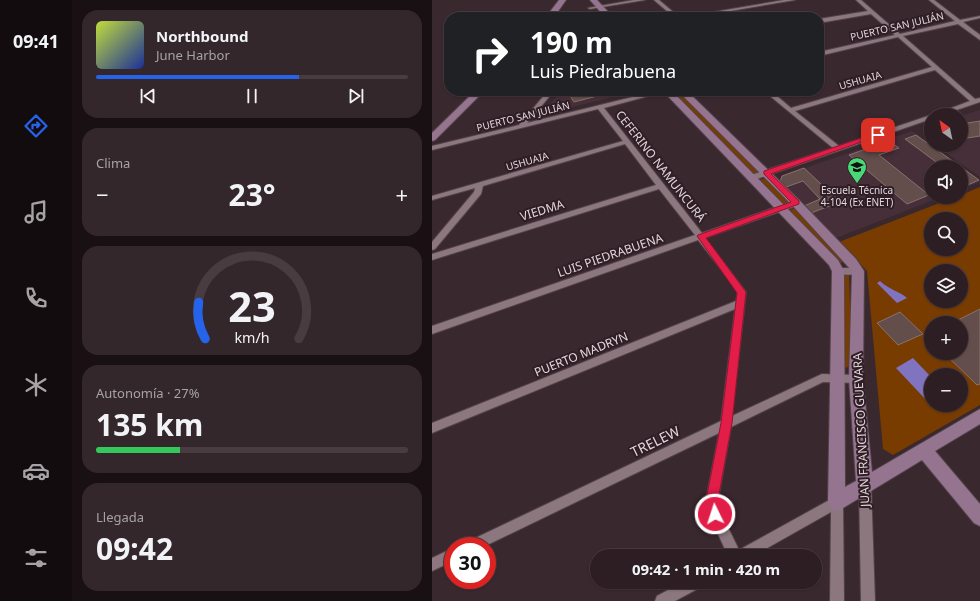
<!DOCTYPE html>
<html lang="es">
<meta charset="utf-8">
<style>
:root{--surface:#2c1e23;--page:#34272b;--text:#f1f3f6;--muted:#a6a2a6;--line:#483c41;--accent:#2563eb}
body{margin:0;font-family:"Noto Sans",sans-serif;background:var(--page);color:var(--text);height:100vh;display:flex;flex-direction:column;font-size:15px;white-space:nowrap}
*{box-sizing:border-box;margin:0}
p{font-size:13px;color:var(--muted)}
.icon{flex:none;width:22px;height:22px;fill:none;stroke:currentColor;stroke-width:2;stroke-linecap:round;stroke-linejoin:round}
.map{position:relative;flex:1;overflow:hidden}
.sheet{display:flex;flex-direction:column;gap:10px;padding:10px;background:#181013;width:360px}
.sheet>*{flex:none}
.guide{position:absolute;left:12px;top:12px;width:380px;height:84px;border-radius:16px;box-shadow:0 1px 3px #0004,0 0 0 1px var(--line);background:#202124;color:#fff;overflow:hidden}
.needle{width:26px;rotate:327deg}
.tools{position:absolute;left:492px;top:108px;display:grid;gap:8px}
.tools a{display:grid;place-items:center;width:44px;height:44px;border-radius:50%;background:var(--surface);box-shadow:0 1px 3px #0004,0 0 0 1px var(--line);font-size:20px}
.speed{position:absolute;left:12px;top:537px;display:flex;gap:8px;font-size:20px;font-weight:700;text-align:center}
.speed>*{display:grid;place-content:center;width:52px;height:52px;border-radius:50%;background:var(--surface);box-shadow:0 1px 3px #0004,0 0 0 1px var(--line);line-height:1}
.speed .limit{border:6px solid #d22;background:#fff;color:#111}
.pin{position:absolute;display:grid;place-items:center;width:34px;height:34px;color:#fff;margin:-17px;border-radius:8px;box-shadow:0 2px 6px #0006}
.me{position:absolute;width:44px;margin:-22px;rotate:356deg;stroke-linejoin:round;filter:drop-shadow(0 0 3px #0008)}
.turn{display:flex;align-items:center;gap:14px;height:84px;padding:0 20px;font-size:18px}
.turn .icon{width:52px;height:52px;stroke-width:2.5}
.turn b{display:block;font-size:28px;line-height:34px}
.big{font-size:30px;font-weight:700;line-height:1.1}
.sheet .widget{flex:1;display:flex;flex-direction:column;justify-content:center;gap:6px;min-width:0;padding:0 14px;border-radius:16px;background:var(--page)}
.sheet .dial{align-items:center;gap:0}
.dial svg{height:104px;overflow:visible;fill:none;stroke:var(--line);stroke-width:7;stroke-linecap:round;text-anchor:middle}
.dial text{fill:var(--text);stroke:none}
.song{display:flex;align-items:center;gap:12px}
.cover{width:48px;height:48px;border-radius:6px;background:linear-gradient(135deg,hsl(70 70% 55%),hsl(230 70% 35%))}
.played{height:4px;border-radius:2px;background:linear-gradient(90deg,var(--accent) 65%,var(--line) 65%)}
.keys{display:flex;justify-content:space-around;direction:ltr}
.heat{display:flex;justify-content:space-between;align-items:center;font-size:22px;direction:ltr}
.charge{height:6px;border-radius:3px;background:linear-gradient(90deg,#34c759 27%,var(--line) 0)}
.trip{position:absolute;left:158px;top:549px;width:232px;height:40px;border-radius:20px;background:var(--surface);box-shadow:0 1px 3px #0004,0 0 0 1px var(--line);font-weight:700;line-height:40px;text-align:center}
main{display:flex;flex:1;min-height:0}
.menu{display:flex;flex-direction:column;width:72px;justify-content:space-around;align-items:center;background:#120c0e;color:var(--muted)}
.menu .icon{width:28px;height:28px}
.menu .selected{color:var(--accent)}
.menu b{font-size:18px;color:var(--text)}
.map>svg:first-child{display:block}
.built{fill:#472f39}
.green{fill:#783b00;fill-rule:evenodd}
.water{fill:#8073c0}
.building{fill:#634e4c;stroke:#88726f}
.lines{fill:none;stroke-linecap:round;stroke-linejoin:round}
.street-casing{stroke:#52444a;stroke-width:2}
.secondary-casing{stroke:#52444a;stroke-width:2}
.street{fill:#8c777f;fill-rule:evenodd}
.secondary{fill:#95748f;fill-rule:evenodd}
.route{fill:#e11d48;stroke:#92132f}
.labels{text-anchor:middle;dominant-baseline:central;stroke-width:4;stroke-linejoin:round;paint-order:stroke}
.far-street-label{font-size:10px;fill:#e2d6db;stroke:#2f1e25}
.far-poi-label{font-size:10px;fill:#e2d6db;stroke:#2f1e25}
.street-label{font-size:12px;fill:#e2d6db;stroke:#2f1e25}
.near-street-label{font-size:14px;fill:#e2d6db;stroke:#2f1e25}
</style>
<main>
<nav class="menu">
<b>09:41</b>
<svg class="icon selected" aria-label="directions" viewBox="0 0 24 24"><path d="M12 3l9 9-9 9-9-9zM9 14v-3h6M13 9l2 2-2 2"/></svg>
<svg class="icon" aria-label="music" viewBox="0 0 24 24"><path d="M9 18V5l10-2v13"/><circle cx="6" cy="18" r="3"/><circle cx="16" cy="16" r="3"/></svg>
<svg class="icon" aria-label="phone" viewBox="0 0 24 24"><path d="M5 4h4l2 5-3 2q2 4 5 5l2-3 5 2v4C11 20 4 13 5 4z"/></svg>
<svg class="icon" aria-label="climate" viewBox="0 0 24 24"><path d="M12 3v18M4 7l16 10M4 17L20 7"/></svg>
<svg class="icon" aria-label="car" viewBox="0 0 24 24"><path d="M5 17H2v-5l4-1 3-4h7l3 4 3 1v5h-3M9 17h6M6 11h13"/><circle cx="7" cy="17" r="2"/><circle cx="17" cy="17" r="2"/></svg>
<svg class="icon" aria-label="filters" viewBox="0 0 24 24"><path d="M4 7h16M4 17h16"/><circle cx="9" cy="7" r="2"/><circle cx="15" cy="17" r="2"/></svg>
</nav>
<section class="sheet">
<div class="widget">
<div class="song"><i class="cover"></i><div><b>Northbound</b><p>June Harbor</p></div></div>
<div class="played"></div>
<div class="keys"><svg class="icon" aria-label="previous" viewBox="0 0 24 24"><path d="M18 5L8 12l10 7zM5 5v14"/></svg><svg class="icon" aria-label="pause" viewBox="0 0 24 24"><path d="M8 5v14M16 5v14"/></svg><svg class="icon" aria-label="next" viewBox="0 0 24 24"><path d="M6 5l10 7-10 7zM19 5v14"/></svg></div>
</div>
<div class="widget"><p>Clima</p>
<div class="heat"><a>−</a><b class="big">23°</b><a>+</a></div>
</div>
<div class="widget dial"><svg viewBox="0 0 100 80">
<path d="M14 69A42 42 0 1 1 86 69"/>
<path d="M14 69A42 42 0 0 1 9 41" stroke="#2563eb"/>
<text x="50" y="56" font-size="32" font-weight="700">23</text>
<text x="50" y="72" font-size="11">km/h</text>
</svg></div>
<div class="widget"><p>Autonomía · 27%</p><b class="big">135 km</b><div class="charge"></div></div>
<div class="widget"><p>Llegada</p><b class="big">09:42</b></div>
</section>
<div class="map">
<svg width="548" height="601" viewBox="0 0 548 601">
<rect width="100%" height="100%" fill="#3a282f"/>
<g class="built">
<polygon points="130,91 205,91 116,113 111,112"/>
<polygon points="548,110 548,177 503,145 529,145 529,116"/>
<polygon points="480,131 548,180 548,182 529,189 529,167 499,167 499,197 509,197 404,238 348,182 350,176"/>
</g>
<g class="green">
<polygon points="241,91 248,91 328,173 322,175"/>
<polygon points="334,178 357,202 350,204 327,180"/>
<path d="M 548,187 L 548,405 L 461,455 L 451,449 L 435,271 L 407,242 L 523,197 L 529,197 L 529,195 ZM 499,219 L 529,219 L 529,249 L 499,249 ZM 499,271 L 529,271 L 529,301 L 499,301 ZM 499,323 L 529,323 L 529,353 L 499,353 ZM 499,375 L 529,375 L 529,405 L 499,405 Z"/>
<polygon points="364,208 416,260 408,263 357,210"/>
<polygon points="417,275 420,365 409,370 408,276"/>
</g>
<g class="water">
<path d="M 448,281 C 456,289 467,291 475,298 L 465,303 L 445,283 Z"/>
<polygon points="481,358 499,377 499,402 497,403 464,368"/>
</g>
<g class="building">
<polygon points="135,91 171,91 173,94 142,102"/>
<polygon points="548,121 548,136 529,139 529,124"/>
<polygon points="484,135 529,167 511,167 473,139"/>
<polygon points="457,141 467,148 447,155 497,195 475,204 417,155"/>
<polygon points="529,167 547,180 529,188"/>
<polygon points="372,168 408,202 379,213 372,206 388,199 371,181 354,187 348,182 350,176"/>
<polygon points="548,309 548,384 545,385 512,353 529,353 529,323 520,323"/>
<polygon points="468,312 491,334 466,345 445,323"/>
</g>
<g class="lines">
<defs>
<g id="street">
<polygon points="202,0 213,0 158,9 156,8"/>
<polygon points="222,0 227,0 247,17 242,17"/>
<polygon points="352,0 363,0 263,17 252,17"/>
<polygon points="424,0 429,0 468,34 523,21 497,0 502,0 528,20 548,16 548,18 531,22 548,35 548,40 526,24 471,36 543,99 548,98 548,102 510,115 501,115 538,101 503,70 363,111 407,146 499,115 499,119 322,180 316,180 316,176 401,148 332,91 339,91 359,108 500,67 466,37 387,56 387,52 463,35 439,14 387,23 387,19 436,11"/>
<polygon points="116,91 122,91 95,123 225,91 235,91 172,108 270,233 361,201 367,201 368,203 367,205 273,238 314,292 300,416 390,374 424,375 428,376 429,379 428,382 424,383 391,382 299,427 286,500 289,513 307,550 401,498 405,496 409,498 411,502 412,601 398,601 399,512 321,556 296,556 277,514 274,500 287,433 53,546 33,546 35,542 289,421 303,309 0,433 0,423 304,301 306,292 302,286 266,240 0,334 0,326 263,235 227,189 0,260 0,254 224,185 193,144 51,186 49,194 3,249 0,250 0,242 42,192 43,188 0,200 0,196 191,141 166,109 0,150 0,146 87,125"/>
<path d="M 406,268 L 426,268 L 430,271 C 426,276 406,276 402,271 Z"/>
<polygon points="433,479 437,481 439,485 443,601 429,601 427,485 429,481"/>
<polygon points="21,548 21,561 0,571 0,558"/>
<polygon points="251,582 270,582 269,587 243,601 223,601 225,596"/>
</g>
<g id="secondary">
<polygon points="127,0 134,0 122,17 114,17"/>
<polygon points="158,0 165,0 181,17 173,17"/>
<polygon points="43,91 52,91 3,140 0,141 0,133"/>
<polygon points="231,91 240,91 406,260 412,271 413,487 424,481 417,379 420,271 360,205 246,91 255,91 368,201 424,259 432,271 431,379 440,472 548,409 548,424 503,451 548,504 548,526 542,523 490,460 411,508 405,511 399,508 396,502 400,271 397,265"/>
</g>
</defs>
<use href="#street" class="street-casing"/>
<use href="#secondary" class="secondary-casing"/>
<use href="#street" class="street"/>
<use href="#secondary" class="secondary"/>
</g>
<polygon class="route" points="444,133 449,135 339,174 367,201 367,204 274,238 314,292 300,423 286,500 289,514 287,518 283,520 278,518 274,500 289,423 305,293 265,236 266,235 359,202 332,174 332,171"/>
<defs>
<symbol id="school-pin" viewBox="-11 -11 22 30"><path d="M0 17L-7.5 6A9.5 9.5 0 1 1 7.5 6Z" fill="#4ad777" stroke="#2f1e25"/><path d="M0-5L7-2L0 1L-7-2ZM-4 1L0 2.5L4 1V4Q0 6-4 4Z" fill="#111"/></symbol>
</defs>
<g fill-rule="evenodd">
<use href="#school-pin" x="414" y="156" width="22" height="30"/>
</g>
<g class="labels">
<g class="far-street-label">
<text transform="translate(465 26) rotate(-13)">PUERTO SAN JULIÁN</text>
<text transform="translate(428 80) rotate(-16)">USHUAIA</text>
<text transform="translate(91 116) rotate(-14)">PUERTO SAN JULIÁN</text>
<text transform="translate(95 161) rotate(-16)">USHUAIA</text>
</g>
<g class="far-poi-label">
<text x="425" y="190">Escuela Técnica<tspan x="425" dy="12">4-104 (Ex ENET)</tspan></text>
</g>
<g class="street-label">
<text transform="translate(229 166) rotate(52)">CEFERINO NAMUNCURÁ</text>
<text transform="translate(110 210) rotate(-17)">VIEDMA</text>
<text transform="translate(178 255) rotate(-19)">LUIS PIEDRABUENA</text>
<text transform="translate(149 354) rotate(-22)">PUERTO MADRYN</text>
<text transform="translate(429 430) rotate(-93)">JUAN FRANCISCO GUEVARA</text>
</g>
<g class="near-street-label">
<text transform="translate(223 441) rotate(-26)">TRELEW</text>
</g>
</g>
</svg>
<div class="tools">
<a><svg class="needle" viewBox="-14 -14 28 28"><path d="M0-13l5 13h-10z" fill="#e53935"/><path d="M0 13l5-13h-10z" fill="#a6a2a6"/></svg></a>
<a><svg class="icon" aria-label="sound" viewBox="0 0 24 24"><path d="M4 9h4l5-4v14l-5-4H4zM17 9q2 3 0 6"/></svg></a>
<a><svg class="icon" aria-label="search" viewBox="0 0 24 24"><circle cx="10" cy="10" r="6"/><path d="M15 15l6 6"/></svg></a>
<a><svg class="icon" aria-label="layers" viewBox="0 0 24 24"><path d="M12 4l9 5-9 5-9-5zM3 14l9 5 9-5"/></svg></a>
<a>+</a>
<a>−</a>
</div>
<div class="speed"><div class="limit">30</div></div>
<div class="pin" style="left:446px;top:135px;background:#d93025"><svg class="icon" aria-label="arrive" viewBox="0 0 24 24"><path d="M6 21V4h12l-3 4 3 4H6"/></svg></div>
<svg class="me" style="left:283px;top:514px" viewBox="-20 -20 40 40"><circle r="17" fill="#e11d48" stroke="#fff" stroke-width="3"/><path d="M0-11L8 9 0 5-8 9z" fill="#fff"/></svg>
<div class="trip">09:42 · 1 min · 420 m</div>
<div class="guide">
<div class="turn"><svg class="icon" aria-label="right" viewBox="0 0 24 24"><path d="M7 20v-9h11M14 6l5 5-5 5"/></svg><div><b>190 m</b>Luis Piedrabuena</div></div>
</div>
</div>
</main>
